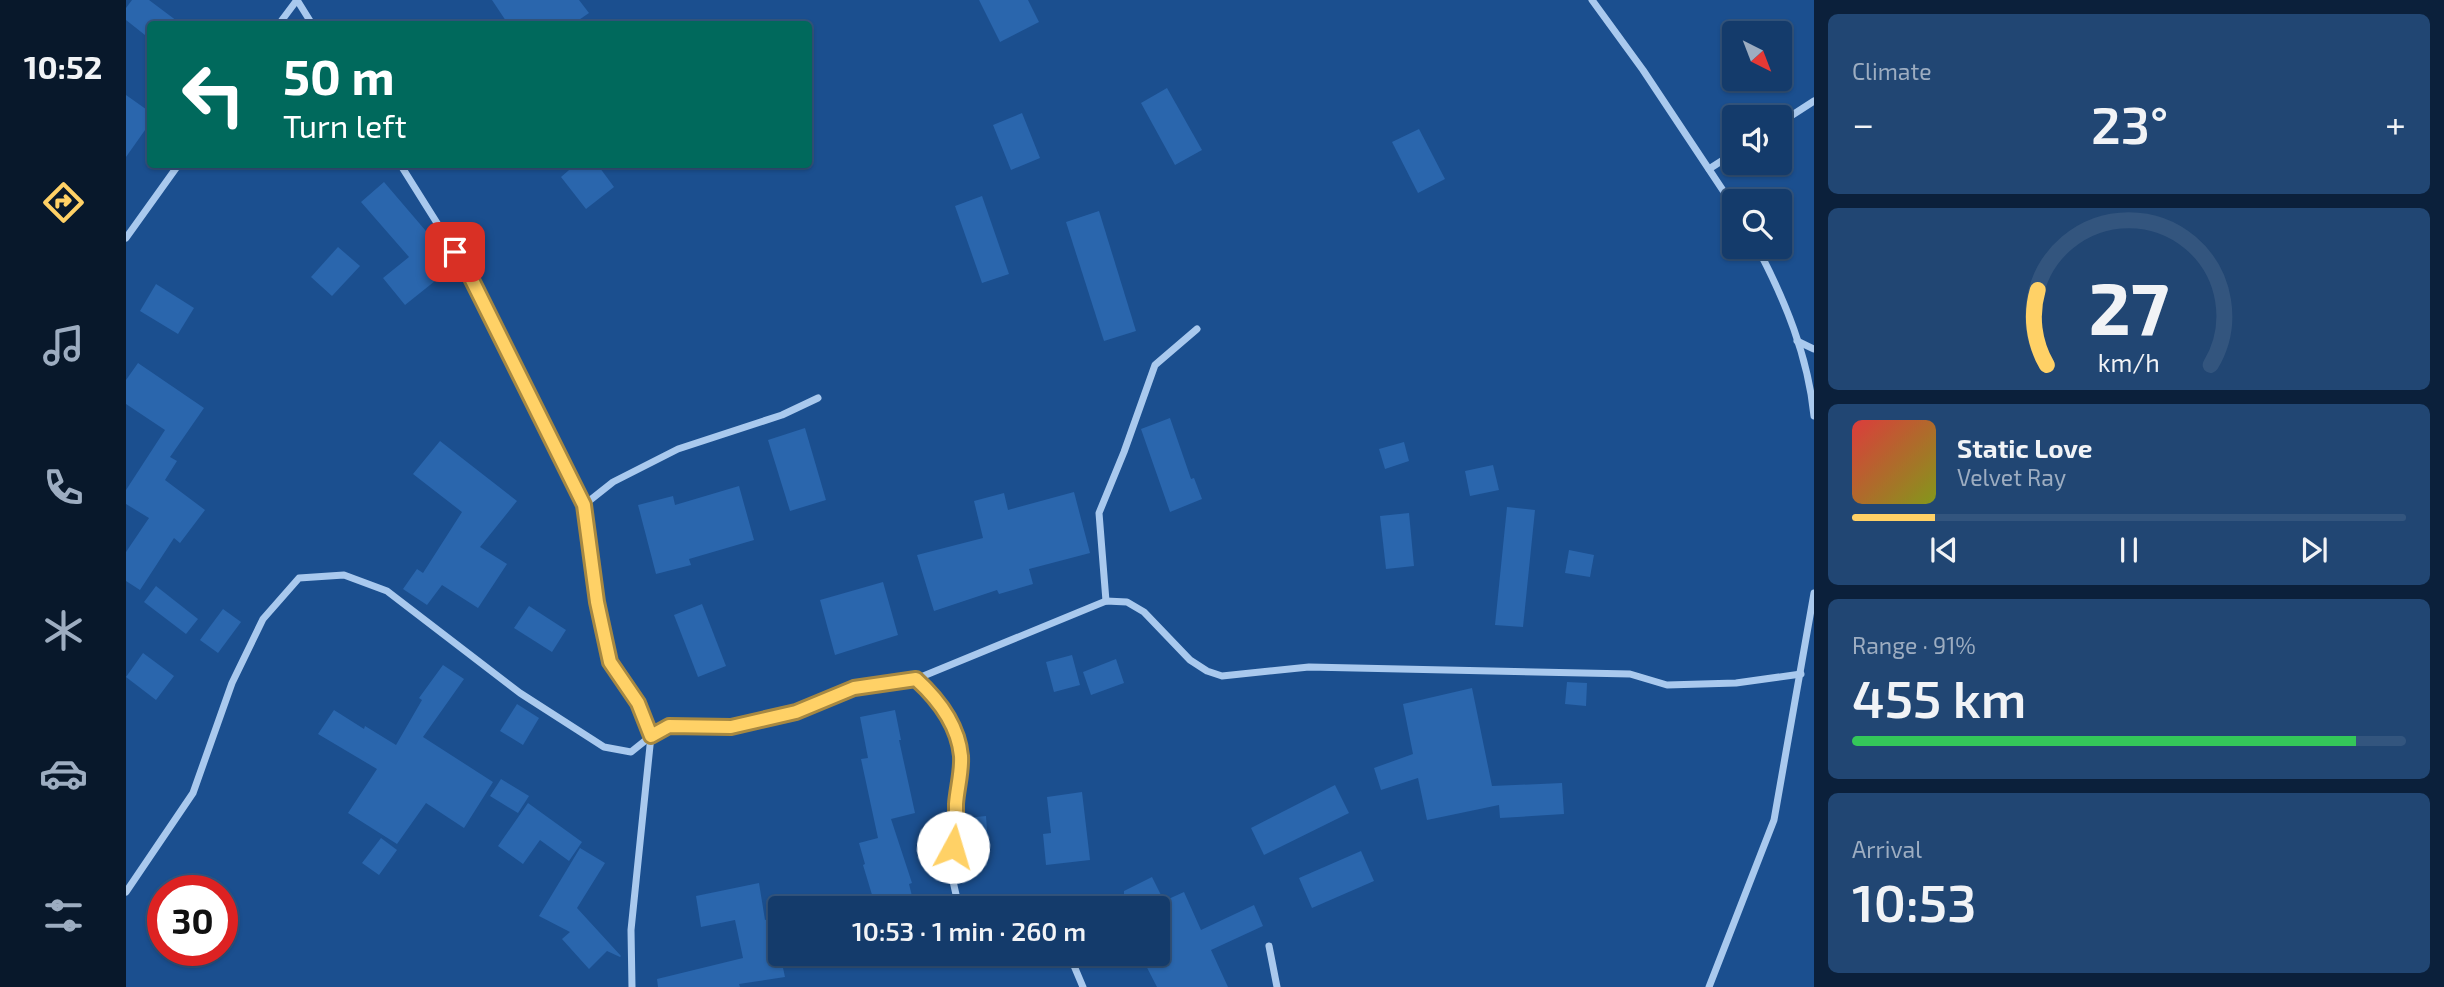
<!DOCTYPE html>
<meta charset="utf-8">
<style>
:root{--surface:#143b6b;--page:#214673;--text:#f1f3f6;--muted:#9dadc1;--line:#33557e;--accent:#ffd166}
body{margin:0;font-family:"Exo 2",sans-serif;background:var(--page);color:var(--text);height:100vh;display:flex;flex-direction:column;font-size:26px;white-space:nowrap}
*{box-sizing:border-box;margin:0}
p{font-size:23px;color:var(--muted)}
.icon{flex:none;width:38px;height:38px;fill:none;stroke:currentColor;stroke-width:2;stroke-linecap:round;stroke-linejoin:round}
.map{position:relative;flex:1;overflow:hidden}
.details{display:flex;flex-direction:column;gap:14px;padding:14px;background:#0b203b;width:630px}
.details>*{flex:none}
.top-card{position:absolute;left:21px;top:21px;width:665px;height:147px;border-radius:7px;box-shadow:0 2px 5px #0004,0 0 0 2px var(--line);background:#00695c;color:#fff;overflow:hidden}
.needle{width:46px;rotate:138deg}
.controls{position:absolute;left:1596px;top:21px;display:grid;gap:14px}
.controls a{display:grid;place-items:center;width:70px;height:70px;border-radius:7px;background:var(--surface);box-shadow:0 2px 5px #0004,0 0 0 2px var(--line);font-size:35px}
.speed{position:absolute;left:21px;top:875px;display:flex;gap:14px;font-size:35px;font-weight:700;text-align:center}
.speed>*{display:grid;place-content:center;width:91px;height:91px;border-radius:50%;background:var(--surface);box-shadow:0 2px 5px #0004,0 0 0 2px var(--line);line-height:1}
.speed .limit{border:10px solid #d22;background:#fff;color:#111}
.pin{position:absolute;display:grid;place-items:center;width:60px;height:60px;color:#fff;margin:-30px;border-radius:14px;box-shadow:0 4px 10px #0006}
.me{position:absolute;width:77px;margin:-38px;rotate:6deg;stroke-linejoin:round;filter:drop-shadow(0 0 5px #0008)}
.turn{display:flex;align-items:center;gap:24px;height:147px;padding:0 21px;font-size:32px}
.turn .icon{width:91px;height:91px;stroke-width:2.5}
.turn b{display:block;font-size:49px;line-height:60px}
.big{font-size:52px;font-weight:600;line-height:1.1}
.details .card{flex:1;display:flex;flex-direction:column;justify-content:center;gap:10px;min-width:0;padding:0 24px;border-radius:10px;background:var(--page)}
.details .dial{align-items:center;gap:0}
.dial svg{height:182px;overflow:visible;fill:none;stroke:var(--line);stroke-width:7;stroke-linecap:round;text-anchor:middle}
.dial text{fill:var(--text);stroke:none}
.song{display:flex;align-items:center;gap:21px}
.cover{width:84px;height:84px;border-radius:10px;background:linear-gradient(135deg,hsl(0 70% 55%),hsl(70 70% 35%))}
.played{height:7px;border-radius:4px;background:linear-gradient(90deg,var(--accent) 15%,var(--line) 15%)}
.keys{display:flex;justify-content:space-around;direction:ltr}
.heat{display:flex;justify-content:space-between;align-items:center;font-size:38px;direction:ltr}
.charge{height:10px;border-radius:5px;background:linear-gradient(90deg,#34c759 91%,var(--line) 0)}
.trip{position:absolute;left:642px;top:896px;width:402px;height:70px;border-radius:7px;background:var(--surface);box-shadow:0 2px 5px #0004,0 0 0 2px var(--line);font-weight:600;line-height:70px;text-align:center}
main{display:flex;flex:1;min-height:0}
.tab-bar{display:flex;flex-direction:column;width:126px;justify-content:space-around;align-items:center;background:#08182b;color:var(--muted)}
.tab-bar .icon{width:49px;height:49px}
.tab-bar .current{color:var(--accent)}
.tab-bar b{font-size:32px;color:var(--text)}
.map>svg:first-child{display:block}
.building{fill:#2a66ad}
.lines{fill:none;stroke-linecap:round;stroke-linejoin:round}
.minor{stroke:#a9c9ee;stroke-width:7}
.route-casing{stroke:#a68842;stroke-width:18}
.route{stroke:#ffd166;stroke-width:12}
</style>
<main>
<nav class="tab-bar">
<b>10:52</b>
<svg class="icon current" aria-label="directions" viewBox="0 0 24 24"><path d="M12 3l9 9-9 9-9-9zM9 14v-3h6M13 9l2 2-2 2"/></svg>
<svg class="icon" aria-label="music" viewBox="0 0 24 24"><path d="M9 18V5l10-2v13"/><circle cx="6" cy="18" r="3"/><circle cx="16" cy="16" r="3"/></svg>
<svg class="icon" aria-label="phone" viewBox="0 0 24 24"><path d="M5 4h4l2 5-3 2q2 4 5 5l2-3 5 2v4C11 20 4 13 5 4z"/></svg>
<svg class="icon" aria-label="climate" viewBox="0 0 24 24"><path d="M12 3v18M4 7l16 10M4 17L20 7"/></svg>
<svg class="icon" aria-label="car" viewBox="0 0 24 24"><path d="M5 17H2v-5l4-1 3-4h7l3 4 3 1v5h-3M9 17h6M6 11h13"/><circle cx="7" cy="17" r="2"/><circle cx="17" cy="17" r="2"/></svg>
<svg class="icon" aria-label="filters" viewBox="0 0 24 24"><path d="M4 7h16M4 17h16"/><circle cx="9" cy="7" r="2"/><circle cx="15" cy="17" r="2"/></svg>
</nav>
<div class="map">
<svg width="1688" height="987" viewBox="0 0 1688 987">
<rect width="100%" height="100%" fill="#1b4f8f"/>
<g class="building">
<polygon points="6,0 23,0 55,24 24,24 24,39 0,20 0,8"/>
<polygon points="366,0 453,0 463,13 447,24 382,24"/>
<polygon points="853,0 902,0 913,22 874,42"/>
<polygon points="1041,88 1076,150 1049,165 1015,103"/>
<polygon points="0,95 24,112 24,123 0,157"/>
<polygon points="896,113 914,158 885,170 867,125"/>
<polygon points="1293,129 1319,179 1292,193 1266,142"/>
<polygon points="450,164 471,164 488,187 460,209 435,177"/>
<polygon points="258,182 329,265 279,305 257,278 283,257 235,202"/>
<polygon points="856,196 883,274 856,283 829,206"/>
<polygon points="973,211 1010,331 978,341 940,222"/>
<polygon points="212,247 234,266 206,296 185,277"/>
<polygon points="30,284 68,308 52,334 14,311"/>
<polygon points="12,363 78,408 44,457 51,461 39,480 79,510 54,543 48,538 14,590 0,581 0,552 23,518 0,504 0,490 39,430 0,404 0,380"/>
<polygon points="1044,418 1065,479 1068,478 1076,499 1044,512 1015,429"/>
<polygon points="679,428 700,500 664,511 642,440"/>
<polygon points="314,441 391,501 354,547 381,564 352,608 316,585 301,605 277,589 291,569 297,573 336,512 287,474"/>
<polygon points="1278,442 1283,461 1259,469 1253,449"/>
<polygon points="1367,465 1373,490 1344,496 1339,471"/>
<polygon points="613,486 628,540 563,559 565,565 530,574 512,505 547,496 549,505"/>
<polygon points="948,492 964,553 903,569 907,584 873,594 871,590 808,611 791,555 857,538 848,501 878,493 882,510"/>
<polygon points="1381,507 1409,510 1397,627 1369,625"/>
<polygon points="1283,513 1288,566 1260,569 1254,516"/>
<polygon points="1443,550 1468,555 1464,577 1439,573"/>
<polygon points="757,582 772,635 709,655 694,600"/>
<polygon points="30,586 72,619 60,634 18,602"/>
<polygon points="576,604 600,666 572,677 548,615"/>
<polygon points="403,606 440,630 426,652 388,628"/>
<polygon points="97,609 115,622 92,653 74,640"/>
<polygon points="17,653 48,676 30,700 0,677"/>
<polygon points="946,655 954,685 928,692 920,662"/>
<polygon points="990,659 998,683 965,695 957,672"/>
<polygon points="317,665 338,679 297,737 367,782 338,828 300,803 271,844 222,813 251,769 192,734 208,710 238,729 239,726 270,745 296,700 293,698"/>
<polygon points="1441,682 1461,683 1460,706 1439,704"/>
<polygon points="1346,688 1366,786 1436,783 1438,814 1374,818 1373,805 1301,820 1292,778 1255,790 1248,768 1287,754 1277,704"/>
<polygon points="391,704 413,718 397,745 374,731"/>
<polygon points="769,710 775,740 773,740 789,813 765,819 786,883 783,884 789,908 750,908 737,865 739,864 733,843 752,838 735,759 742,758 734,717"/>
<polygon points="375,779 403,796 392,813 364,796"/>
<polygon points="1209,785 1223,813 1138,855 1125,828"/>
<polygon points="956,792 964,860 920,865 917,834 925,833 921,797"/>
<polygon points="402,803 456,842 443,861 414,840 397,864 372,846"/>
<polygon points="860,816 862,845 843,847 840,818"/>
<polygon points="255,838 271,850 253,875 236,863"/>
<polygon points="454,848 479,863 451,908 495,956 494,957 481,951 463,969 436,939 444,932 413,916"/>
<polygon points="1235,851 1248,881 1186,908 1173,878"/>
<polygon points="1026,877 1038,901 1058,892 1075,930 1128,905 1137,926 1085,950 1102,987 1031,987 1014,954 1032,954 1032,908 1002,908 998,899 998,891"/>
<polygon points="633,883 639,920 654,916 654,954 659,977 613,984 614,987 532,987 531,979 617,958 609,920 575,927 570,896"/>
</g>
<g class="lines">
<g class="minor">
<polyline points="171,0 186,24"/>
<polyline points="1466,0 1517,70 1608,207"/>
<polyline points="153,24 171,0"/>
<polyline points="1654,123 1688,101"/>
<polyline points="274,164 343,274 458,505 471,602 484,662 512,703 525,736 543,726 605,727 670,712 728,688 790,679 980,601 1001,602 1018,612 1064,660 1081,671 1096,676 1183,667 1504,674 1541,685 1610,683 1675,674"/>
<polyline points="1583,169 1608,153"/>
<polyline points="0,238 53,164"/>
<path d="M 1631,247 C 1659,300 1682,356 1688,416"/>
<polyline points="1671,341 1688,349"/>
<polyline points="458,505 487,482 552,449 656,415 692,398"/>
<polyline points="980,601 973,513 998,452 1029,365 1071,329"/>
<polyline points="790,679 804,692 826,722 835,756 830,805 831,831 823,863 833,908"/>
<polyline points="0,892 67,793 106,683 137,619 173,578 218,575 261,591 394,693 478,747 505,752 525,736 505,930 506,987"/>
<polyline points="1143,946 1151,987"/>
<polyline points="866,954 896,954"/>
<polyline points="943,954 957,987"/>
<polyline points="1583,987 1648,820 1688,593"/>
</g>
</g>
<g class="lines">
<defs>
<path id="route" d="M 329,252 L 343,274 L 458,505 L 471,602 L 484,662 L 512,703 L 525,736 L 543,726 L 605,727 L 670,712 L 728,688 L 790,679 C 812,699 832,724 835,756 C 836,772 831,789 830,804 C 830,820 831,832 827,847"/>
</defs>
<use href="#route" class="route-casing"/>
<use href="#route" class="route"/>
</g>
</svg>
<div class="controls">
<a><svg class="needle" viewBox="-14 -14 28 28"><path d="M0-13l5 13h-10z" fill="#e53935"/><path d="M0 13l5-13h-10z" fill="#9dadc1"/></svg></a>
<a><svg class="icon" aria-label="sound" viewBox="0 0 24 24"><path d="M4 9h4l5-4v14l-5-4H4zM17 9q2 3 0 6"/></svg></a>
<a><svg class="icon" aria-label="search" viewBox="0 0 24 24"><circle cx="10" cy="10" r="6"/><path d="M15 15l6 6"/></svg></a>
</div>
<div class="speed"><div class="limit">30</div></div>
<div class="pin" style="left:329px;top:252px;background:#d93025"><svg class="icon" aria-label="arrive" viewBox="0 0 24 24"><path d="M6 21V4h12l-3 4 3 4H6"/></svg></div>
<svg class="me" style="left:827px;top:847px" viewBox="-20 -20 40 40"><circle r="19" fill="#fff"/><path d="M0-13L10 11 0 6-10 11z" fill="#ffd166"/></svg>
<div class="trip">10:53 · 1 min · 260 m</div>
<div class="top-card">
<div class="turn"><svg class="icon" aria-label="left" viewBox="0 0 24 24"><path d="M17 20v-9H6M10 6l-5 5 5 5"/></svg><div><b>50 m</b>Turn left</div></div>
</div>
</div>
<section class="details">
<div class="card"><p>Climate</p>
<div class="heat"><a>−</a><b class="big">23°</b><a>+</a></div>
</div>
<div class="card dial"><svg viewBox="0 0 100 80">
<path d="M14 69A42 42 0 1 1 86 69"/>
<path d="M14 69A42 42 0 0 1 10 36" stroke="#ffd166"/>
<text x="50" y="56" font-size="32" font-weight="700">27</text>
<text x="50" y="72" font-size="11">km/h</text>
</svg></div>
<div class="card">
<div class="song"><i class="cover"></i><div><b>Static Love</b><p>Velvet Ray</p></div></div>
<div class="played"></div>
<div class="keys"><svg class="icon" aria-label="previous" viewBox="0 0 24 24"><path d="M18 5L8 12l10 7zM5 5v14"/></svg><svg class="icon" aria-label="pause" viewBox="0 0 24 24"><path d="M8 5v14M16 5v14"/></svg><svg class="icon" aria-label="next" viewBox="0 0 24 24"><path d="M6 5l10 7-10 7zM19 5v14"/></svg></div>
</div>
<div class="card"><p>Range · 91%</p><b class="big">455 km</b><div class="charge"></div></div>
<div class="card"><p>Arrival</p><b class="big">10:53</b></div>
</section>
</main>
